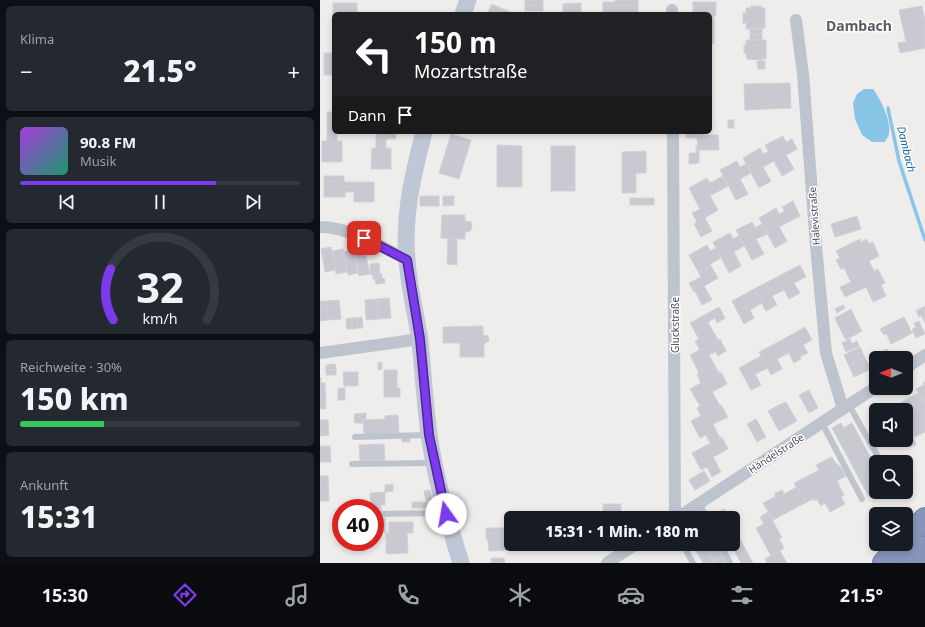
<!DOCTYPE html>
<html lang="de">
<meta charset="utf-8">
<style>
:root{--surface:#171b24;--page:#242831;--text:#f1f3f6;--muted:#9ea1a6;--line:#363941;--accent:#7c3aed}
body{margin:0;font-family:"Noto Sans",sans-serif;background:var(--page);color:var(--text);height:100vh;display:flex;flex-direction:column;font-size:15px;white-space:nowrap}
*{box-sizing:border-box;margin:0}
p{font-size:13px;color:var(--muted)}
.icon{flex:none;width:22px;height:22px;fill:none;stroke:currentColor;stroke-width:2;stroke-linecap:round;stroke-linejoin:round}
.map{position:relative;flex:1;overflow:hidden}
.side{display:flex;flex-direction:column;gap:6px;padding:6px;background:#0d0f14;width:320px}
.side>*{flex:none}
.guide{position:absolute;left:12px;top:12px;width:380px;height:122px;border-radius:6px;box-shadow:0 2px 6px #0003;background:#202124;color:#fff;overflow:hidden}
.needle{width:26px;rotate:270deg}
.controls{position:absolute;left:549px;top:351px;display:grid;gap:8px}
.controls a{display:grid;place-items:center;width:44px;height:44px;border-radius:6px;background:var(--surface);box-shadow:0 2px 6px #0003;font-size:20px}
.speed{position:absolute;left:12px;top:499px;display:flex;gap:8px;font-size:20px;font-weight:700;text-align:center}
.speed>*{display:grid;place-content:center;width:52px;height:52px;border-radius:50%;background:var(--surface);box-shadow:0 2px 6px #0003;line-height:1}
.speed .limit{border:6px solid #d22;background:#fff;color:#111}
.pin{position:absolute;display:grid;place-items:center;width:34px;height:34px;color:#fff;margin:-17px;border-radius:8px;box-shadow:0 2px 6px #0006}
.me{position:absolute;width:44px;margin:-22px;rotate:347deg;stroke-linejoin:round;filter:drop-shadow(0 0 3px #0008)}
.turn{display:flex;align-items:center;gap:14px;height:84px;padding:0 16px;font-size:18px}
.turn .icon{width:52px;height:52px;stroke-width:2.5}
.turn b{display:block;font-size:28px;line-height:34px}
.then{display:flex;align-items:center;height:38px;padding:0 16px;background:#0003;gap:8px;font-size:15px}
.big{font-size:30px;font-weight:800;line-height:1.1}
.side .tile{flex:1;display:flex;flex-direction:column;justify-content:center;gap:6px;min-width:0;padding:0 14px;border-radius:6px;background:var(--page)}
.side .dial{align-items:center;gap:0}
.dial svg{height:104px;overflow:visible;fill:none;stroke:var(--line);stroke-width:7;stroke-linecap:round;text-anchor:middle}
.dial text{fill:var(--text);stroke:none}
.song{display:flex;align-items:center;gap:12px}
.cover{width:48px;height:48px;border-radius:6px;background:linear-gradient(135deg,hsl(280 70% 55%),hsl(160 70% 35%))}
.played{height:4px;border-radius:2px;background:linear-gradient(90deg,var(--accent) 70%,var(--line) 70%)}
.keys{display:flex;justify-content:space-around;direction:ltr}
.heat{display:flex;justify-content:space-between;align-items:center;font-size:22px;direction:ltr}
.charge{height:6px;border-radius:3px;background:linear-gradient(90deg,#34c759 30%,var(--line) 0)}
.trip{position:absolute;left:184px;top:511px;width:236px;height:40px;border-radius:6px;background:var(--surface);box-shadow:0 2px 6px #0003;font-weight:800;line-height:40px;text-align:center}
.dock{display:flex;height:64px;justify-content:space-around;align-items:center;background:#090b0e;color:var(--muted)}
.dock .icon{width:28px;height:28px}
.dock .selected{color:var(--accent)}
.dock b{font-size:18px;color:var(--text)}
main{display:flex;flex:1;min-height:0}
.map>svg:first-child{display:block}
.water{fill:#89c5e7}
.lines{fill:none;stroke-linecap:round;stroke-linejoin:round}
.stream{stroke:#89c5e7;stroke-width:3.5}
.building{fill:#c9cad1;stroke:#d0d1d7}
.highway-casing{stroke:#7081a5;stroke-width:24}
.lane{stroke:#bdc4ce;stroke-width:6}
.street{stroke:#bdc4ce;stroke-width:12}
.secondary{stroke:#bfc6d5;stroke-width:17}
.highway{stroke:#8596ba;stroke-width:22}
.route-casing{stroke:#51269a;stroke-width:10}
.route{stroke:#7c3aed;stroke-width:7}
.labels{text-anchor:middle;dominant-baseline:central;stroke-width:3;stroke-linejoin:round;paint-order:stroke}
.street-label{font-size:10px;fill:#454c58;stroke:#fff}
.water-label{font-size:11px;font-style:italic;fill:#116b9f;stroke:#fff}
.district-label{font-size:14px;font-weight:bold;fill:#595b60;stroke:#fff}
</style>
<main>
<section class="side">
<div class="tile"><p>Klima</p>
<div class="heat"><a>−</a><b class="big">21.5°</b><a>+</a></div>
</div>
<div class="tile">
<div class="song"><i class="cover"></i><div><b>90.8 FM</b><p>Musik</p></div></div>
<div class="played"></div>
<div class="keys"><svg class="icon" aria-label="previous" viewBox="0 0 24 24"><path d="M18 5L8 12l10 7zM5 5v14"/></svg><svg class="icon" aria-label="pause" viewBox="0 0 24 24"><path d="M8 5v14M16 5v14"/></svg><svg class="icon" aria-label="next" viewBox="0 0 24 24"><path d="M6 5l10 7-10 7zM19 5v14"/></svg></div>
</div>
<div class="tile dial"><svg viewBox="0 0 100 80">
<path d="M14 69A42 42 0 1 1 86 69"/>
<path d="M14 69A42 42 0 0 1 12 30" stroke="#7c3aed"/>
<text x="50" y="56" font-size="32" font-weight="700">32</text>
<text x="50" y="72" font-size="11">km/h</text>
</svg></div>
<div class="tile"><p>Reichweite · 30%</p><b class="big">150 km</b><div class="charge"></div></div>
<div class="tile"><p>Ankunft</p><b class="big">15:31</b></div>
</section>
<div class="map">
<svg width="605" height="563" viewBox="0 0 605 563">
<rect width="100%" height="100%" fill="#efecec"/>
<path class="water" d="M 544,89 L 553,89 C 560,98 572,122 569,133 C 569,136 566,139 565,142 L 552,142 L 542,135 L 535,119 L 533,103 L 537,94 Z"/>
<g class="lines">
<polyline class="stream" points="568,108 579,161 605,240"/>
</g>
<g class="building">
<rect x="205" y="0" width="18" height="11"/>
<polygon points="295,0 318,0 318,14 283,14 283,2 295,2"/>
<polygon points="373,2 396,2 396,15 390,16 390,14 373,14"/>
<polygon points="13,3 37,3 37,14 14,14 14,34 13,34"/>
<polygon points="261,3 261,14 243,14 243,4"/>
<polygon points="172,4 190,12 188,14 167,14"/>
<polygon points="431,6 441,6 441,8 445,8 445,28 426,29 426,23 423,23 423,13 426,13 426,8 431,8"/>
<polygon points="602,6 605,20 605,48 580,53 578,43 586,42 579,10"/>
<polygon points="390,16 394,16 394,43 390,44"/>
<rect x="430" y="29" width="12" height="5"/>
<rect x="430" y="34" width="12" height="6"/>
<polygon points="426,40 446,40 446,59 442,59 442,60 427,59 426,53 424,53 424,45 426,45"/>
<rect x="4" y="53" width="10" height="22"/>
<polygon points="437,61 445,61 445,69 438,69"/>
<polygon points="470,83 471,108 425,110 424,84"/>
<polygon points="7,112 14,112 14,132 27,132 17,133 17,141 22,141 22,162 2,162 2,141 7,141"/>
<rect x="408" y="120" width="6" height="8"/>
<polygon points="56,132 76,132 76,139 66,139 66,148 71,148 71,169 51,169 52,148 56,148"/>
<polygon points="366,132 384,132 384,135 398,135 399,150 378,150 377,138 366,138"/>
<polygon points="131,134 151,140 139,179 119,173"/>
<polygon points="463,136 466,142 472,139 477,149 466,155 474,169 462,176 445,145"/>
<polygon points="177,145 202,146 202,187 177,187"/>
<rect x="231" y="146" width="24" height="45"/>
<polygon points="376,146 378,146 378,150 379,150 379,163 369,164 369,153 376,153"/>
<polygon points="440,148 443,154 449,151 454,161 443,167 451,181 439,188 423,158"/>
<polygon points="326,151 326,173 316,173 316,193 302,193 302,152"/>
<polygon points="417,161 420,167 426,164 431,173 420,179 428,194 416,200 400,170"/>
<polygon points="4,176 24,176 24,182 54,182 54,202 34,202 34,192 25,192 25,197 4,197"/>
<polygon points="403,176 408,186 390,196 398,210 385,218 392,231 381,237 374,224 377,222 372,213 380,209 369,188 387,178 390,183"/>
<rect x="100" y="196" width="19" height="10"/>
<polygon points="123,196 134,196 134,205 123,206"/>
<rect x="310" y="198" width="24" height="7"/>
<polygon points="473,201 480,216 459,227 467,241 455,248 439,218 456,208 459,214 465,211 462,207"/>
<polygon points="122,215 145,215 145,221 151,222 152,228 150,231 145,232 145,239 121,238"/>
<polygon points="537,216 541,229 515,237 511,224"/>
<polygon points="432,222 435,228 442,224 447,234 436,239 444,254 432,260 416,230"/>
<polygon points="410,233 413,239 419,236 424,246 414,252 421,266 409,273 393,242"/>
<polygon points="128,238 137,239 137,265 127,264"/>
<polygon points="540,239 541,242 547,239 549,244 553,242 559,256 549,261 554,271 558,269 565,283 561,285 566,296 553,302 546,287 525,297 520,287 531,282 524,268 521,269 516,260 520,258 516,251"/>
<polygon points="387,245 390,251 396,248 401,258 390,264 398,278 384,286 392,300 382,305 375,291 374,292 369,283 381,277 369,255"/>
<polygon points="11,247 16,270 5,272 1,249"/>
<polygon points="23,249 27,272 16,274 12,251"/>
<polygon points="34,250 38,273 28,275 23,252"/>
<polygon points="45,251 50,274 39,276 35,253"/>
<polygon points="59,263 60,274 51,275 50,264"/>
<polygon points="480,265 486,277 474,283 480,293 469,299 457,277"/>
<rect x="53" y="274" width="9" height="5"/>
<polygon points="457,277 464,290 452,296 457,305 446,311 434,289"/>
<polygon points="64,278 65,283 56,284 55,279"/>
<polygon points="434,289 442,303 430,310 434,318 424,324 412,301"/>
<polygon points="69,298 71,318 59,319 57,299"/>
<polygon points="57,299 59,319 46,320 45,300"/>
<polygon points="19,300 21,319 8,320 7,301"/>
<polygon points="0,301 7,301 8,320 0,321"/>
<polygon points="523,305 525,308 517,313 515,309"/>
<polygon points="605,306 605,323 601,315 599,317 596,311"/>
<polygon points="399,307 405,318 397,323 395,318 388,322 398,340 380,350 375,341 379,339 370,323"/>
<polygon points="531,309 536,320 520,329 515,318"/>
<polygon points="42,317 43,328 38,328 37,318"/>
<polygon points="584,317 592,333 581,339 572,323"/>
<polygon points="31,318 37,318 38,328 32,329"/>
<polygon points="31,318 32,329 27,329 26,319"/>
<polygon points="536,320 542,331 526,340 520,329"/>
<polygon points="599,321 605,334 600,336 594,323"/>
<polygon points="572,323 581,339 571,344 566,333 564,335 560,329"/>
<polygon points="163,326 163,335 168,336 169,341 164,344 164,357 140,357 140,343 123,343 123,327"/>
<polygon points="485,327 492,340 483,345 488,353 480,357 481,359 474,363 462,340"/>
<polygon points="596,327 600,336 596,338 592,330"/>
<polygon points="400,339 406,351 398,356 396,352 389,355 399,373 381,383 377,374 379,373 370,355"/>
<polygon points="530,339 532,344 524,348 522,343"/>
<polygon points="462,340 469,353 457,359 462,369 451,375 439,352"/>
<polygon points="537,341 539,346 526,352 524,348"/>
<polygon points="540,347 545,358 529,366 524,355"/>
<polygon points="567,349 571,356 566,358 563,351"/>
<polygon points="563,351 566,358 560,358 558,353"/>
<polygon points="441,356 448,368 435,374 441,385 431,390 419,368"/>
<polygon points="545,358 551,369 534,377 529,366"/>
<polygon points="62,362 62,369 58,370 58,363"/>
<polygon points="15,364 16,370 6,370 6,365"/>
<rect x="6" y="370" width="10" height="5"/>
<polygon points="64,370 77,370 77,388 80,388 80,397 64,397"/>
<polygon points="23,372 38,372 38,386 24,386"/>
<polygon points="401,372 407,384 392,392 400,406 381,416 377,408 380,406 370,389"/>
<polygon points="0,378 1,378 1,383 5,383 6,409 0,409"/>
<polygon points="605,382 605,405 596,389 604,385 603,383"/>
<rect x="18" y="388" width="7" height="12"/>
<polygon points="489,390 498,408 489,413 479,395"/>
<polygon points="599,393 605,405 605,432 593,438 596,444 590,447 589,445 585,446 582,440 586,440 586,410 580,410 578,404"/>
<polygon points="466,402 477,421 468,426 457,406"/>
<polygon points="572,404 575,410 561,410"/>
<polygon points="401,405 408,417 393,424 400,438 390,443 386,435 380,438 371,421"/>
<polygon points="457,406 468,426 459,431 448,411"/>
<polygon points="46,413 46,419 42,420 43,423 35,423 34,414"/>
<polygon points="78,415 79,434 44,435 43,420 65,419 65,416"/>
<polygon points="436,419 446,437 437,442 427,424"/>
<polygon points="0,420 8,420 9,435 0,436"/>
<polygon points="521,423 556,488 556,492 557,492 549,497 512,428"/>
<polygon points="532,423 556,468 556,488 523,428"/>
<rect x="82" y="437" width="8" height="5"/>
<polygon points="402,437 408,449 393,457 401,472 392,477 387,467 381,470 372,453"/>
<polygon points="64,444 65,460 40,461 39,445"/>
<polygon points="0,446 10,446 11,462 0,462"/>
<polygon points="512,457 516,464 517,463 519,466 520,466 526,476 517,481 524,495 521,497 525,504 510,512 505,503 501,506 497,499 494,501 493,499 485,503 474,483 499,470 496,465"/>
<polygon points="384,471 390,481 375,490 369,480"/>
<polygon points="0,476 8,476 9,501 0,501"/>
<polygon points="73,484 73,491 65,492 65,485"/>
<polygon points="477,487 485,503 453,520 443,503 456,496 454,494 462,490 464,494"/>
<polygon points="110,490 112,500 106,501 104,491"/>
<polygon points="65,492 65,505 61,505 61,511 55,511 55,508 51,508 50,493"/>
<rect x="92" y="502" width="16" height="6"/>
<rect x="283" y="504" width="18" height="9"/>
<polygon points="404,509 409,518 398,518 395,514"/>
<polygon points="448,512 462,538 459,539 464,548 451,556 436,528 444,524 440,517"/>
<rect x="59" y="518" width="6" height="14"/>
<polygon points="69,522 93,522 93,533 87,533 88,553 66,554 66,533 69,533"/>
<polygon points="413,526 433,563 421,563 411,544 413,544"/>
<polygon points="166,528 188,528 188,542 191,542 191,548 188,548 188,550 169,551 168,539 166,539"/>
<polygon points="372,544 384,544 394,563 383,563"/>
<polygon points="384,544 396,544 406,563 395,563"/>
<polygon points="460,551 467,563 447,563 445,559"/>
<polygon points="171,558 184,558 185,563 171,563"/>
</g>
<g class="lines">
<defs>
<g id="highway">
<polyline points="586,539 605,519"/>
<polyline points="564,563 582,544"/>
<polyline points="591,563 605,548"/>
</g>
</defs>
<use href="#highway" class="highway-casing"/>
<g class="lane">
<polyline points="529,405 561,462"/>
<polyline points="502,423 542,499"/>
<polyline points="35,437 107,435"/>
<polyline points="32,464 113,463"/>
<polyline points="379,503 387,518"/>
<polyline points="55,514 125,513"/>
<polyline points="360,544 364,547 373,563"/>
<polyline points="400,544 410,563"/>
</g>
<g class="street">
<polyline points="352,10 352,14"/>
<polyline points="476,20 483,74 496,246 506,353 523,409"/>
<polyline points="353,132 355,518"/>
<path d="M 0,227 C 30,227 61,246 87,260"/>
<polyline points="0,353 100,339"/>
<polyline points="586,368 605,355"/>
<polyline points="357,518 556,387"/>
<polyline points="287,563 316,544"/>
</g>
<g class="secondary">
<polyline points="143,14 148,0"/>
<path d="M 104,132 C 93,174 83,216 87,260 C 89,287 96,314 100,341 C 103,372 105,403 109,434 C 115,478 128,521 141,563"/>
</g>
<use href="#highway" class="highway"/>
</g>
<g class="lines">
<defs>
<polyline id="route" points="44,238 87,260 100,339 109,435 126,514"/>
</defs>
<use href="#route" class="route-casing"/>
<use href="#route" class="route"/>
</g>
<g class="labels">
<g class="street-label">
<text transform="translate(494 216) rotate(-94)">Halevistraße</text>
<text transform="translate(355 325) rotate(-90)">Gluckstraße</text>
<text transform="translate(456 453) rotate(-33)">Händelstraße</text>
</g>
<g class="water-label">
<text transform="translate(587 149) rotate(76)">Dambach</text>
</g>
<g class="district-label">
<text x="539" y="25">Dambach</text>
</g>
</g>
</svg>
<div class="controls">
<a><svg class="needle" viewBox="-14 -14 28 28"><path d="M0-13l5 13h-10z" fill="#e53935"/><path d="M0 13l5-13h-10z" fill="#9ea1a6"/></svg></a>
<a><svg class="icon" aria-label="sound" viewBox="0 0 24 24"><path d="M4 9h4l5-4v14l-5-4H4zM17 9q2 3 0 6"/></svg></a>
<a><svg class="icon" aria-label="search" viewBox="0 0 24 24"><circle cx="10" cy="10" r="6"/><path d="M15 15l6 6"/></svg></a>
<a><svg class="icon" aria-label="layers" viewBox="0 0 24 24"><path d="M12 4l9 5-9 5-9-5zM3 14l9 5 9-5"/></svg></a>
</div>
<div class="speed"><div class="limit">40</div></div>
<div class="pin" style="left:44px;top:238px;background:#d93025"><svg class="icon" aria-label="arrive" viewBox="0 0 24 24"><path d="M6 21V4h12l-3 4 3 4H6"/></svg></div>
<svg class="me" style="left:126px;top:514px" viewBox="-20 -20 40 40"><circle r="19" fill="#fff"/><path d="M0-13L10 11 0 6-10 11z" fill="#7c3aed"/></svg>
<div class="trip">15:31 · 1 Min. · 180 m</div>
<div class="guide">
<div class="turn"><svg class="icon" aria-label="left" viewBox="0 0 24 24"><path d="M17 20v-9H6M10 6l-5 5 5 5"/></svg><div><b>150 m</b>Mozartstraße</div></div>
<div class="then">Dann<svg class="icon" aria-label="arrive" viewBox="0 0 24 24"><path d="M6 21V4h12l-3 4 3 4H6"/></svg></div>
</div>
</div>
</main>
<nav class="dock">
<b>15:30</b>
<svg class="icon selected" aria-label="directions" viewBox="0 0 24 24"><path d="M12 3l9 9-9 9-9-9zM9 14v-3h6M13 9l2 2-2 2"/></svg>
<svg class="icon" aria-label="music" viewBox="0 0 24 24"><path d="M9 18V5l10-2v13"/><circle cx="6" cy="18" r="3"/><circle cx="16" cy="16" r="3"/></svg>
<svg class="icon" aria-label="phone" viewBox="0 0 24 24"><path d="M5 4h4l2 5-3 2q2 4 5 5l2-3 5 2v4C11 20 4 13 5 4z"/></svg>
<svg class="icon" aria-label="climate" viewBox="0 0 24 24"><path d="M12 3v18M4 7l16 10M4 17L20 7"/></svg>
<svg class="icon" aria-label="car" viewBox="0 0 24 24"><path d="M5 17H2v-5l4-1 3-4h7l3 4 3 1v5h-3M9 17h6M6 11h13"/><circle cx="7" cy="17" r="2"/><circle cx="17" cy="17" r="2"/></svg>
<svg class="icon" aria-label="filters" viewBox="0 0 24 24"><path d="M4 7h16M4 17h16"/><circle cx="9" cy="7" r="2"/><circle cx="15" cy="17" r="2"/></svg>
<b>21.5°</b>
</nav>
